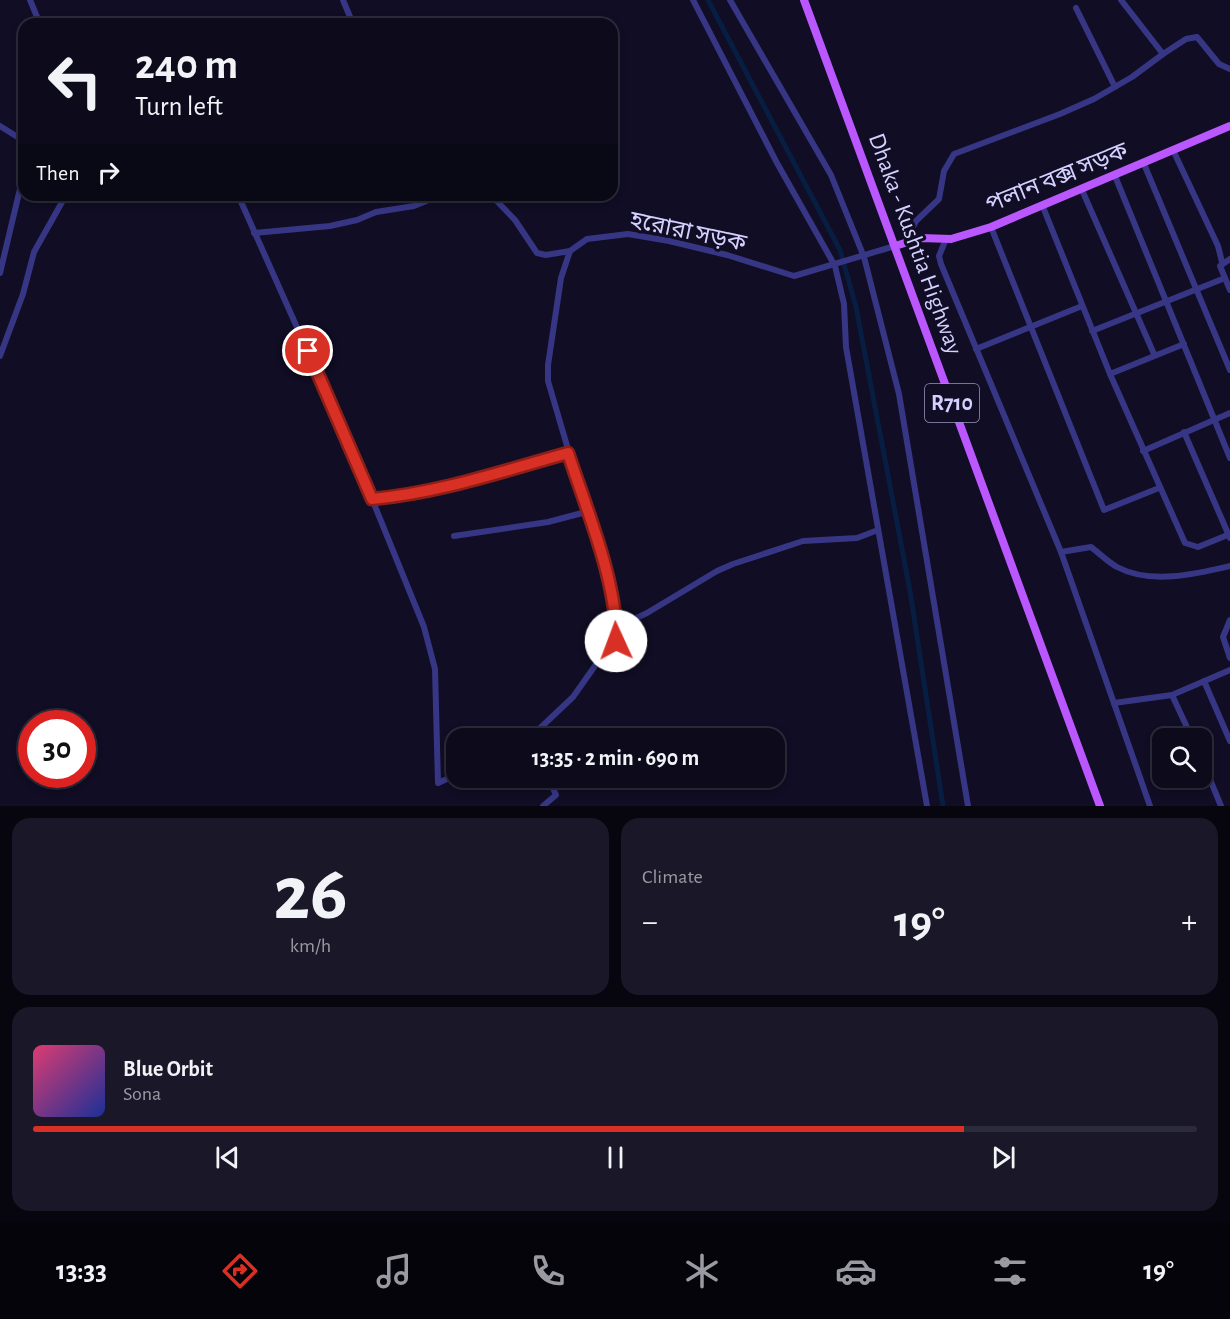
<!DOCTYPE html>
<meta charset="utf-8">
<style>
:root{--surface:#0c0a1b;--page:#1a1828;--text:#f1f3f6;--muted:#9a9aa3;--line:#2c2b3a;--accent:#d93025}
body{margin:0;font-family:"Alegreya Sans","Noto Sans Bengali",sans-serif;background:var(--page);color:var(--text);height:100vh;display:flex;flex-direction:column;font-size:22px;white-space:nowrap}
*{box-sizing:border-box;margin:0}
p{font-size:20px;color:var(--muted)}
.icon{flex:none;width:33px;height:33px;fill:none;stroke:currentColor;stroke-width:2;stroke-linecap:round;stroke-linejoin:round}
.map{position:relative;height:806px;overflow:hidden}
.panel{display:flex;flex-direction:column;gap:12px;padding:12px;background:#07060f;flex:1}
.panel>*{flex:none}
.hud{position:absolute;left:18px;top:18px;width:600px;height:183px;border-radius:18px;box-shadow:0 3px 9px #0003,0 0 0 2px var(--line);background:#0c0a1b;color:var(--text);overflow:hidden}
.tools{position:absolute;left:1152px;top:728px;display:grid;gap:12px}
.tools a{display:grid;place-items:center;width:60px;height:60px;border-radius:12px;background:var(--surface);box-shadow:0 3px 9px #0003,0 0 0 2px var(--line);font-size:30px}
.speed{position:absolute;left:18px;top:710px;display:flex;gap:12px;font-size:30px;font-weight:700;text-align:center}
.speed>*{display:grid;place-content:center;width:78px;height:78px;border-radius:50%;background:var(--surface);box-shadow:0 3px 9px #0003,0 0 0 2px var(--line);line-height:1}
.speed .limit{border:9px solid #d22;background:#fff;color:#111}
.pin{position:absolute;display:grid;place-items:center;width:51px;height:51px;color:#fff;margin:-26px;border:3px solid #fff;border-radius:50%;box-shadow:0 2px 6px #0007}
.me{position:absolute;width:66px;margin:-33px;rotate:358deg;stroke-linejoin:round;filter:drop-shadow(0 0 4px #0008)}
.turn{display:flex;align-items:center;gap:21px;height:126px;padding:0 18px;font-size:27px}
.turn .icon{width:78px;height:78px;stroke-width:2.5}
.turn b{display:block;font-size:42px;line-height:51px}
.then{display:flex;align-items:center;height:57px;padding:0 18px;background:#0003;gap:12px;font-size:22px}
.big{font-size:45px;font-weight:600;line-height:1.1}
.panel .tile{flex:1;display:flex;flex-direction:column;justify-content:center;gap:9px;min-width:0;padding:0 21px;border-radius:18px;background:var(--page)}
.panel .dial{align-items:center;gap:0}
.dial b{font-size:78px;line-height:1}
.song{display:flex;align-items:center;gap:18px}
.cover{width:72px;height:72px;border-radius:9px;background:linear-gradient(135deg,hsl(340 70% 55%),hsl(230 70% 35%))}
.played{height:6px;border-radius:3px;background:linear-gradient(90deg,var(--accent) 80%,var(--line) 80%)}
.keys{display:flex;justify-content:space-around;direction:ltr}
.heat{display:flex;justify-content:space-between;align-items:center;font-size:33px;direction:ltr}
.panel .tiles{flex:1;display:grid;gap:12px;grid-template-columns:1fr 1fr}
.tile:last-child{grid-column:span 2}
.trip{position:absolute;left:446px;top:728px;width:339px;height:60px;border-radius:18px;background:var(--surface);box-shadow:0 3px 9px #0003,0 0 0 2px var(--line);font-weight:600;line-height:60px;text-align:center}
.menu{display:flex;height:96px;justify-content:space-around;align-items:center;background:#05040b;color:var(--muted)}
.menu .icon{width:42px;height:42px}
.menu .current{color:var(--accent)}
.menu b{font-size:27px;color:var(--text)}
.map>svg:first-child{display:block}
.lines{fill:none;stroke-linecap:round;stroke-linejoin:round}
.canal{stroke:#071e42;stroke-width:5}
.minor{stroke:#373685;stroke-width:6}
.major{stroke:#bb57ff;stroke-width:8}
.route-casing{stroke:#8d1f18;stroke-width:15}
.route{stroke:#d93025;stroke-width:10}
.labels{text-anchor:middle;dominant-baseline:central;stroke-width:6;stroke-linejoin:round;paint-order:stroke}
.shield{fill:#100d24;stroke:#9996bd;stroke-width:1.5}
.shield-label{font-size:22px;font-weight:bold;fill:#d4d0ff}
.street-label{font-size:24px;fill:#d4d0ff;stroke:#100d24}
</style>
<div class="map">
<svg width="1230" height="806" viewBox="0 0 1230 806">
<rect width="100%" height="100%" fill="#100d24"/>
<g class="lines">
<polyline class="canal" points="708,0 840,250 856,307 910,591 943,806"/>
<g class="minor">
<polyline points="30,0 40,24"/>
<polyline points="343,0 353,24"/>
<polyline points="693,0 777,163 835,266 844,304 846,347 927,806"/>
<polyline points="730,0 831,175 864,257 899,394 968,806"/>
<polyline points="1121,0 1163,54 1186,39 1197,37 1219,64 1230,69"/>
<polyline points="1076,8 1115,87"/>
<polyline points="0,126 24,141"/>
<polyline points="1173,150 1218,246 1222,262"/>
<polyline points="1144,164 1230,370"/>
<polyline points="1115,176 1230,458"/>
<polyline points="1082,190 1154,354"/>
<polyline points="238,195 357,462 424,627 435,669 438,783 456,775"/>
<polyline points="491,195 515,220 537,253 546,255 570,251"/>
<polyline points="1043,207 1110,374 1185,543 1198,547 1230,534"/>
<polyline points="991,227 1104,510 1159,488"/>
<polyline points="254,233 330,226 357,220 376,212 414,206 441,195"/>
<polyline points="946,239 939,256 941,264 1061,552 1150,806"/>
<polyline points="905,242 916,221 939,199 944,171 954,154 1060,114 1094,99 1132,77 1163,54"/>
<polyline points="1230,259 1220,266 1230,290"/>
<polyline points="0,273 24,172"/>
<polyline points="1092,331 1225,278"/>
<polyline points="976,349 1082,306"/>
<polyline points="0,356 23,294 34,252 66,195"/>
<polyline points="1110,374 1184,344"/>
<polyline points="1184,432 1230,538"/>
<polyline points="1143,451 1230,413"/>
<path d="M 371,499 C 439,493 503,471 568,453"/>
<polyline points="454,536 548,522 586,512"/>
<path d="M 1061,552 L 1091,547 C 1099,553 1108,562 1117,567 C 1151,585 1196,574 1230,566"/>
<polyline points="1230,620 1223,637 1230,658"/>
<polyline points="616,623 630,621 647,613 717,571 733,564 803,541 857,538 878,530"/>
<polyline points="1204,681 1230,741"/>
<polyline points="1172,695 1192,738"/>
<polyline points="1114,703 1172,695 1230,670"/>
<polyline points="524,738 536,732"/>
<polyline points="534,738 536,732 573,697 597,663 613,648 616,617 610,592 548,381 548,365 561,278 570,251 587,239 628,234 669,241 727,255 794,276 895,246"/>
<polyline points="1202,760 1221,806"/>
<polyline points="543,806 556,795 548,777"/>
</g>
<g class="major">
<polyline points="804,0 1100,806"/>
<polyline points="895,246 921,238 951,239 991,227 1230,126"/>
</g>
</g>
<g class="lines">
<defs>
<path id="route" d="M 308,351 L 372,499 C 439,493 503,471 568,453 C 586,508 618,584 616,641"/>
</defs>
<use href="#route" class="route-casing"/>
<use href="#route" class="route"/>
</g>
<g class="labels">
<rect class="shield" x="925" y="384" width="54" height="38" rx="4.5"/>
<g class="shield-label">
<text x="952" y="403">R710</text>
</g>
<g class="street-label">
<text transform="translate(1057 178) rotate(-22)">পলান বক্স সড়ক</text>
<text transform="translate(688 232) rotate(12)">হরোরা সড়ক</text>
<text transform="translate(915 244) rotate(70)">Dhaka - Kushtia Highway</text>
</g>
</g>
</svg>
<div class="tools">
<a><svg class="icon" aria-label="search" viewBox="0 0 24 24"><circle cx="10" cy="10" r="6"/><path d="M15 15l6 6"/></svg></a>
</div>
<div class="speed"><div class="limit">30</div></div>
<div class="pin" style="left:308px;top:351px;background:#d93025"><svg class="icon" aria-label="arrive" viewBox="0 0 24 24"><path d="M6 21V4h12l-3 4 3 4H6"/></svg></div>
<svg class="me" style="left:616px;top:641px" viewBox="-20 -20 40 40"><circle r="19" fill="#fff"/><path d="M0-13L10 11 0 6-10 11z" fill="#d93025"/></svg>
<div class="trip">13:35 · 2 min · 690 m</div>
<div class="hud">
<div class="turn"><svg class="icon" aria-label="left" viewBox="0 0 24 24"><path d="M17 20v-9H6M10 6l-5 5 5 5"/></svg><div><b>240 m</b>Turn left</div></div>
<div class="then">Then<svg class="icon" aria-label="right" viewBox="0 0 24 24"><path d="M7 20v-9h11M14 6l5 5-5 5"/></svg></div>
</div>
</div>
<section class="panel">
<div class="tiles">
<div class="tile dial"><b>26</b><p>km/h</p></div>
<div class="tile"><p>Climate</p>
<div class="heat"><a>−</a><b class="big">19°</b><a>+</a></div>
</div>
<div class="tile">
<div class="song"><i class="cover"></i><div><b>Blue Orbit</b><p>Sona</p></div></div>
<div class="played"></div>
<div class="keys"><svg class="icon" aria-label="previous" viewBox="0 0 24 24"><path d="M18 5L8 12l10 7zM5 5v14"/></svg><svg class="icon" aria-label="pause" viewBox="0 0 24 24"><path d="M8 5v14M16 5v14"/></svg><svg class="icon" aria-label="next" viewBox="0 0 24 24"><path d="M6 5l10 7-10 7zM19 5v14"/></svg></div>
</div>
</div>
</section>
<nav class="menu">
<b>13:33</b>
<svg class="icon current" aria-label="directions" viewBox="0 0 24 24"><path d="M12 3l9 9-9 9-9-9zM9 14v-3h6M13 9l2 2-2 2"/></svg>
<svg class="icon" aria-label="music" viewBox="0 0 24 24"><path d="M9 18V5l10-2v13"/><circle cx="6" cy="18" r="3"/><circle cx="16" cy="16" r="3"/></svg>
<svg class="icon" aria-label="phone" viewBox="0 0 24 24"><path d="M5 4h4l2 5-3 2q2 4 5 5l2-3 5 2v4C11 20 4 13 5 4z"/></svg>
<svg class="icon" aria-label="climate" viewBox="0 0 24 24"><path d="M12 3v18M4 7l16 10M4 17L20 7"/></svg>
<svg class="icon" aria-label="car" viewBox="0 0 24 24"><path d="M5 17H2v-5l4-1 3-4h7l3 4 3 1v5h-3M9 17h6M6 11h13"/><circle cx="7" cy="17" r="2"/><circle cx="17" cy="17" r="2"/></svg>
<svg class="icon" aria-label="filters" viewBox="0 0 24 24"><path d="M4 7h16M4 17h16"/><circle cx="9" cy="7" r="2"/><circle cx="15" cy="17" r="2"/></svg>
<b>19°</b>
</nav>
